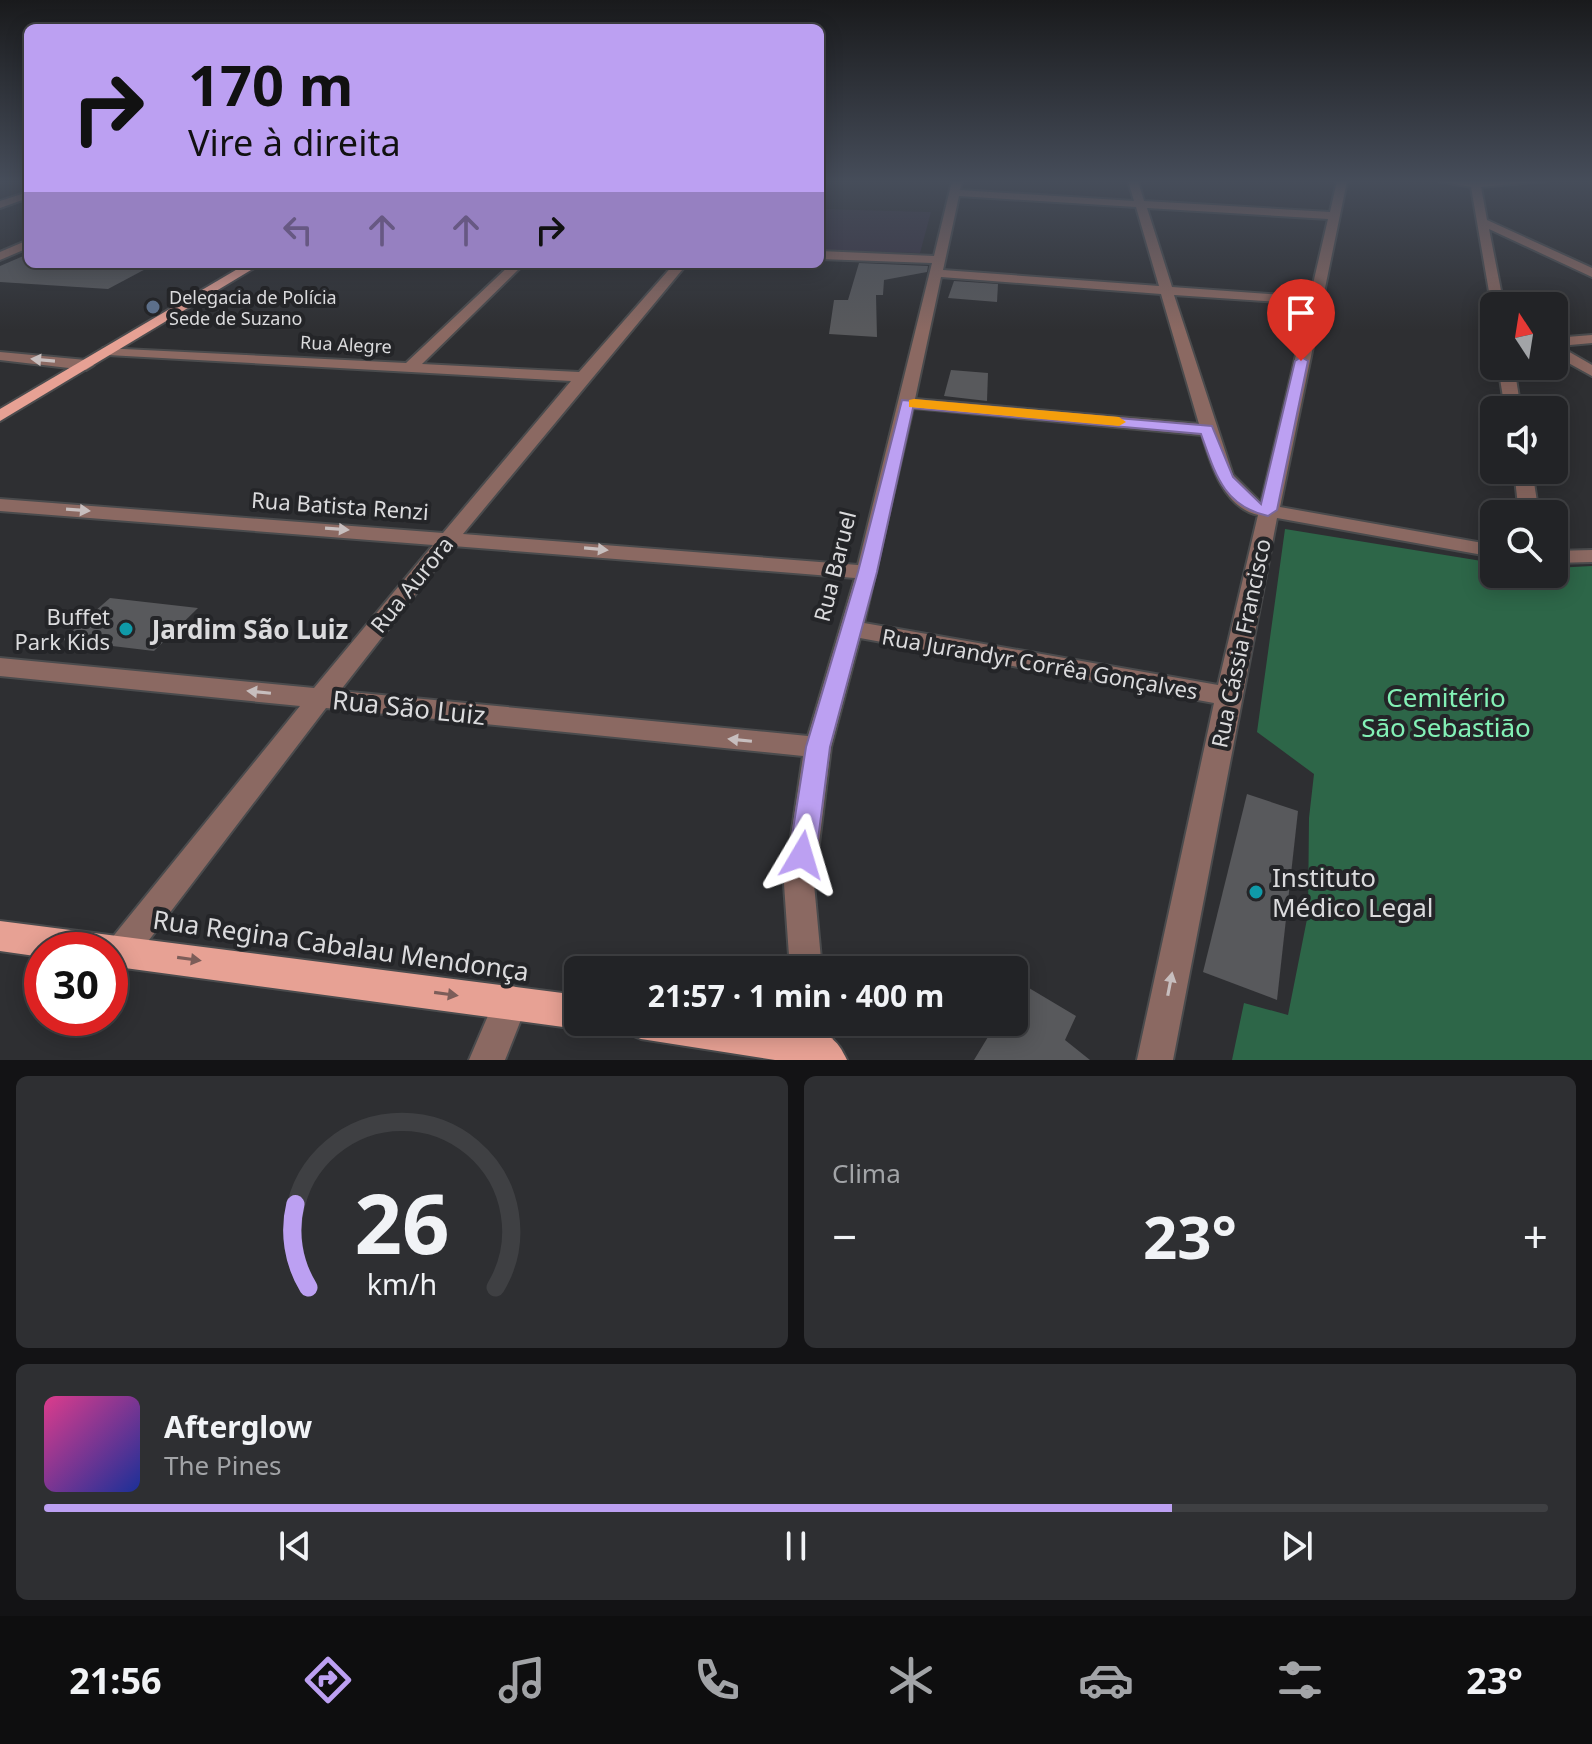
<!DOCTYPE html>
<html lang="pt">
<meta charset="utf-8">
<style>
:root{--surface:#222326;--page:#2e2f32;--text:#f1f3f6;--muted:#a2a4a7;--line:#3f4043;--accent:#bca0f2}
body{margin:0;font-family:"Noto Sans",sans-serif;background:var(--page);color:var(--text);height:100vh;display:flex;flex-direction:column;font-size:30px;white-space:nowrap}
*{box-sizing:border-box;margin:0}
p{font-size:26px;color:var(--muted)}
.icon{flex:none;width:44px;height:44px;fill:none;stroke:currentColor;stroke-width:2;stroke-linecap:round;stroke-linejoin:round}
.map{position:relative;height:1060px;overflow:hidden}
.side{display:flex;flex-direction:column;gap:16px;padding:16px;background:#131315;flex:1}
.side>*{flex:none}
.top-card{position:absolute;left:24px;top:24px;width:800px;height:244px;border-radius:12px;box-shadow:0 4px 20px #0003,0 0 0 2px var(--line);background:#bca0f2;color:#111;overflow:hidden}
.needle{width:52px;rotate:348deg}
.controls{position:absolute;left:1480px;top:292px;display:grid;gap:16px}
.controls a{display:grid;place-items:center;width:88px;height:88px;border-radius:12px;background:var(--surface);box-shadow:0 4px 20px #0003,0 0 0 2px var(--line);font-size:40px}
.speed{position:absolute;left:24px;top:932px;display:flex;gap:16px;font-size:40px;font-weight:700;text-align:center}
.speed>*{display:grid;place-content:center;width:104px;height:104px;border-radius:50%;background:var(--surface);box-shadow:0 4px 20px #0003,0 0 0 2px var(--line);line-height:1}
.speed .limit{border:12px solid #d22;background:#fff;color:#111}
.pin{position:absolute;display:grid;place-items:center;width:68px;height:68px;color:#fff;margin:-82px -34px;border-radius:50% 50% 50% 0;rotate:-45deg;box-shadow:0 0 8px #0007}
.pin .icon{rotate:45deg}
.me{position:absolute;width:88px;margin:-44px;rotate:7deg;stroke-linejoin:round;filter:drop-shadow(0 0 6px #0008)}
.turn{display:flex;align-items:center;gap:28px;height:168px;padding:0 32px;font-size:36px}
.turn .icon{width:104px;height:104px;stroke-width:2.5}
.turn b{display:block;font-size:56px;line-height:68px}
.lanes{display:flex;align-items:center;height:76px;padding:0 32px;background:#0003;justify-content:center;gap:40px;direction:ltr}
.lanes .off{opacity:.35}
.big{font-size:60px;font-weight:700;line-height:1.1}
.side .tile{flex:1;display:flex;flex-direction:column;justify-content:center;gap:12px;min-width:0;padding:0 28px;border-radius:12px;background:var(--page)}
.side .dial{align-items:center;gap:0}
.dial svg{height:208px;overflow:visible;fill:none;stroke:var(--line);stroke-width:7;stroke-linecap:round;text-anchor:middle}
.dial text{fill:var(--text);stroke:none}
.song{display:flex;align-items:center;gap:24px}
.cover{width:96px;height:96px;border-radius:12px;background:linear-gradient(135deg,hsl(330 70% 55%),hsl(230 70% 35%))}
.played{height:8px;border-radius:4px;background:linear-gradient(90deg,var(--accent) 75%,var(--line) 75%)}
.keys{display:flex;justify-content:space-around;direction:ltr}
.heat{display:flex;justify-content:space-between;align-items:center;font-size:44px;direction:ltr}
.side .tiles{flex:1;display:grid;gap:16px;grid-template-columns:1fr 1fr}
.tile:last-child{grid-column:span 2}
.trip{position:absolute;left:564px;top:956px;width:464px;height:80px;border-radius:12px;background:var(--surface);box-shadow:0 4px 20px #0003,0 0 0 2px var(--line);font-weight:700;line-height:80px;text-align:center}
.menu{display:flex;height:128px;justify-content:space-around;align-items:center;background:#0e0e0f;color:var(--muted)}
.menu .icon{width:56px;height:56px}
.menu .current{color:var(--accent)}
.menu b{font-size:36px;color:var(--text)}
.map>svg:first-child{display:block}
.education{fill:#393444}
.green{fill:#2d6648}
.building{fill:#58595c}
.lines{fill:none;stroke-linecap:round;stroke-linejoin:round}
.minor-casing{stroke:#4a4b4d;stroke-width:4}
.major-casing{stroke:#4a4b4d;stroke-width:4}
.minor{fill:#8b6962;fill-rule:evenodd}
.major{fill:#e7a194;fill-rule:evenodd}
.oneway{fill:#c7bebe}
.oneway2{fill:#7c5d59}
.route{fill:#bca0f2;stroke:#7a689d;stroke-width:2}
.slow{fill:#f59e0b}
.service-dot{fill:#5c6f8a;stroke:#242528;stroke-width:3}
.culture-dot{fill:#0f9aa8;stroke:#242528;stroke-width:3}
.labels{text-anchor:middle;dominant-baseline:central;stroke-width:8;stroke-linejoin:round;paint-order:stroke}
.far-poi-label{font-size:18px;fill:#dbdbdd;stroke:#242528;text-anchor:start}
.far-street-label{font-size:18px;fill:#dbdbdd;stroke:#242528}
.street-label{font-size:22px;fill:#dbdbdd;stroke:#242528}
.poi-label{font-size:22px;fill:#dbdbdd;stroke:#242528;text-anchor:end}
.quarter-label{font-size:26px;font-weight:bold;fill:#dbdbdd;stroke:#242528}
.near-park-label{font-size:26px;fill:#83f1b6;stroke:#242528}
.near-street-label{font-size:26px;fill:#dbdbdd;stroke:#242528}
.near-poi-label{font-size:26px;fill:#dbdbdd;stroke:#242528;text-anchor:start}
</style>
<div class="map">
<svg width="1592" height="1060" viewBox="0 0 1592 1060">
<rect width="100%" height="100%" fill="#2e2f32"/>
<polygon class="education" points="820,209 931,212 920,253 820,250"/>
<polygon class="green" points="1285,529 1494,563 1494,574 1554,574 1554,568 1592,566 1592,1060 1232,1060 1244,1003 1288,1015 1308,914 1309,818 1314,774 1257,732"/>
<g class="building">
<polygon points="28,254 28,264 155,264 108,289 0,282 0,266"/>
<polygon points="859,263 928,266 927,272 884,280 883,295 876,295 877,337 829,334 834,300 848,300"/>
<polygon points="954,281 998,284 997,302 948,298"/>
<polygon points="951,370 988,373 987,401 944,396"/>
<polygon points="110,598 198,608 154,651 62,640"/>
<polygon points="1247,794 1298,811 1277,1000 1203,972"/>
<polygon points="1014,979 1076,1016 1065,1040 1090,1060 974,1060 997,1022 1014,1022"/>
</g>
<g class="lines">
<defs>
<g id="minor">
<path d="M 952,181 L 962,181 L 960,190 L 1134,201 L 1128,181 L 1138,181 L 1144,201 L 1330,212 L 1337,181 L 1347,181 L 1280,507 L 1494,545 L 1494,557 L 1277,518 L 1173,1060 L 1137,1060 L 1214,703 L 860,638 L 831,747 L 814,884 L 822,970 L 790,970 L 784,884 L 803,756 L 326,708 L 133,961 L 122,966 L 111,961 L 110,950 L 106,950 L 111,939 L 300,706 L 0,676 L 0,658 L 314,688 L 433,545 L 0,511 L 0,499 L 443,533 L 571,381 L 108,355 L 103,354 L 103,348 L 406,363 L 511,264 L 524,264 L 422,364 L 579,372 L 674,264 L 687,264 L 463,534 L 858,565 L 932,263 L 820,259 L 820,251 L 934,256 ZM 959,196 L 1136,207 L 1159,286 L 943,270 ZM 1147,208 L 1328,219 L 1310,297 L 1172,287 ZM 941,277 L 1161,294 L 1199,424 L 915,399 ZM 1174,295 L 1308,304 L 1261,503 L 1233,475 ZM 913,408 L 1202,435 C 1211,464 1223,507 1258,515 L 1218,685 L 864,623 ZM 453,546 L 855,578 L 808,736 L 340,691 Z"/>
<polygon points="1438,181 1546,181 1481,187 1487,220 1592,268 1592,277 1489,229 1504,306 1492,309 1471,187"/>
<polygon points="28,192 28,198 0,208 0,201"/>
<polygon points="28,240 28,248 0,260 0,252"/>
<polygon points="1592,335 1592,343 1559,346 1592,365 1592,376 1554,355 1554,338"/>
<polygon points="0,352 86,360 94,365 86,370 0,360"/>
<polygon points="1498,366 1514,366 1521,410 1505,410"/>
<polygon points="1514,470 1532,470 1539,514 1519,514"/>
<polygon points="1592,550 1592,562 1554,563 1554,551"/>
<polygon points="511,985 523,990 528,1002 505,1060 469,1060 499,990"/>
<polygon points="796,1022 830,1022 835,1049 830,1060 804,1060"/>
</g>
<g id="major">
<polygon points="246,264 261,264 0,421 0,409"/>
<polygon points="0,921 578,995 578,1022 591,1022 578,1029 110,966 110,950 42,950 42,957 0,951"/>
<path d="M 624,1022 C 670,1022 791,1015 828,1036 C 838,1042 842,1050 847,1060 L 775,1060 L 641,1039 L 629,1034 Z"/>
</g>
</defs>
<use href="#minor" class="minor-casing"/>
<use href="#major" class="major-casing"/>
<use href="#minor" class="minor"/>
<use href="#major" class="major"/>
</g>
<defs><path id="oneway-solid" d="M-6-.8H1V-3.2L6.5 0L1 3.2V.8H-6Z" transform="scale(2)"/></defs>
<g class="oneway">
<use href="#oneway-solid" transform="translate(43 360) rotate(-175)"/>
<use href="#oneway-solid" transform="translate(78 510) rotate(4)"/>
<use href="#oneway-solid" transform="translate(337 529) rotate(4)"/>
<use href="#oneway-solid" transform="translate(596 549) rotate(5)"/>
<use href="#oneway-solid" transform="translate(259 692) rotate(-174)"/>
<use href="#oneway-solid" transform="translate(740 740) rotate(-174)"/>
<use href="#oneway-solid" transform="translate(1170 984) rotate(-79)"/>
</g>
<g class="oneway2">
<use href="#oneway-solid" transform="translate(189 959) rotate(8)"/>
<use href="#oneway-solid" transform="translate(446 994) rotate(8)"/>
</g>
<linearGradient id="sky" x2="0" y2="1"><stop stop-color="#191a1c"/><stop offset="0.55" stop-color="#464d5a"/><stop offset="1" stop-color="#464d5a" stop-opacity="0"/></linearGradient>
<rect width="1592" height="330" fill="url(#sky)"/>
<path class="route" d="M 1301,357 L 1308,361 L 1277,510 L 1268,516 C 1223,506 1215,473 1201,434 L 913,408 L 877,572 L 830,747 L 816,855 L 812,864 L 802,867 L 793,864 L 789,855 L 806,747 L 858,572 L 902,400 L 1212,426 L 1233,477 L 1261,504 L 1295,361 Z"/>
<polygon class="slow" points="914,399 1119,417 1126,422 1119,426 909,407 909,400"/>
<circle class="service-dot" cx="153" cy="307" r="8"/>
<g class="culture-dot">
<circle cx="126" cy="629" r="8"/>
<circle cx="1256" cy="892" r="8"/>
</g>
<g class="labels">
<g class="far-poi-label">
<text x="169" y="297">Delegacia de Polícia<tspan x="169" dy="21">Sede de Suzano</tspan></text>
</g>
<g class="far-street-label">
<text transform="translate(346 344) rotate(3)">Rua Alegre</text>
</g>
<g class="street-label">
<text transform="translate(340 505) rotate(4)">Rua Batista Renzi</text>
<text transform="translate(834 566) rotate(-76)">Rua Baruel</text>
<text transform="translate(411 584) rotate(-51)">Rua Aurora</text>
<text transform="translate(1240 643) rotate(-78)">Rua Cássia Francisco</text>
<text transform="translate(1040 663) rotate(10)">Rua Jurandyr Corrêa Gonçalves</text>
</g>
<g class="poi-label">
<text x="110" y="616">Buffet<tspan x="110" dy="25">Park Kids</tspan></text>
</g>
<g class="quarter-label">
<text x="250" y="629">Jardim São Luiz</text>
</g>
<g class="near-park-label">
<text x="1446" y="697">Cemitério<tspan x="1446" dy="30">São Sebastião</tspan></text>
</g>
<g class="near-street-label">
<text transform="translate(409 707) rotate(6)">Rua São Luiz</text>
<text transform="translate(341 945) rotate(8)">Rua Regina Cabalau Mendonça</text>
</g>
<g class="near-poi-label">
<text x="1272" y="877">Instituto<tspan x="1272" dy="30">Médico Legal</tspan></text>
</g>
</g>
</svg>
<div class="controls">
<a><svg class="needle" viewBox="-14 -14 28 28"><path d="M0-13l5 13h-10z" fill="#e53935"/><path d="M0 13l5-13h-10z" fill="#a2a4a7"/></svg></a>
<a><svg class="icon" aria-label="sound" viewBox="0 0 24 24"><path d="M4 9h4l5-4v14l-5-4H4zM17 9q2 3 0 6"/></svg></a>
<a><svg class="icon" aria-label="search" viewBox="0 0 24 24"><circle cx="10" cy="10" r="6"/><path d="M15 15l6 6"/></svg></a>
</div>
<div class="speed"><div class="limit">30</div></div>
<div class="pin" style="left:1301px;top:361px;background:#d93025"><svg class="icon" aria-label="arrive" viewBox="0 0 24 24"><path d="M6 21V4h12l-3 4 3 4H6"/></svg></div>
<svg class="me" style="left:802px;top:855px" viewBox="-20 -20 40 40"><path d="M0-17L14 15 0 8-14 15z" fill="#bca0f2" stroke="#fff" stroke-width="4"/></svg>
<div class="trip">21:57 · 1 min · 400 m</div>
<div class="top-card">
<div class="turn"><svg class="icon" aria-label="right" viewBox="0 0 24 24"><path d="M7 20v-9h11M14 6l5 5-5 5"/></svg><div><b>170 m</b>Vire à direita</div></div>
<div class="lanes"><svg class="icon off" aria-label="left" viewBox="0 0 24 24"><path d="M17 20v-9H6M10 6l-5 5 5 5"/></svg><svg class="icon off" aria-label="ahead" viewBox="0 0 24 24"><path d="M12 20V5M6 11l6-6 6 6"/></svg><svg class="icon off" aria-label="ahead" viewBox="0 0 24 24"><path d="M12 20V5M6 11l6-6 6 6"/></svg><svg class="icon" aria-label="right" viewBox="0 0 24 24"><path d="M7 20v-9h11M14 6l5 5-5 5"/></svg></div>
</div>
</div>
<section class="side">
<div class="tiles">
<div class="tile dial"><svg viewBox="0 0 100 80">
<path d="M14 69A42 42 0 1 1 86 69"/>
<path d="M14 69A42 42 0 0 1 9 37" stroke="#bca0f2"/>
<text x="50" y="56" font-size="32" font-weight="700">26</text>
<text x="50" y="72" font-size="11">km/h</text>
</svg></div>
<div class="tile"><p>Clima</p>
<div class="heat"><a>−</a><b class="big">23°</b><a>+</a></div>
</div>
<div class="tile">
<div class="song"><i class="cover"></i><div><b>Afterglow</b><p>The Pines</p></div></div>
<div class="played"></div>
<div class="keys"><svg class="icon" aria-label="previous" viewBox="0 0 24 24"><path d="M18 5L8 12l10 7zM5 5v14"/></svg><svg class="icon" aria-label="pause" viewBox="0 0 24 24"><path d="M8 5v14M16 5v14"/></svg><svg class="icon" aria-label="next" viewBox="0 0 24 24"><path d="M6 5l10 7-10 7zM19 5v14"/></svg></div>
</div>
</div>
</section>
<nav class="menu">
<b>21:56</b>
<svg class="icon current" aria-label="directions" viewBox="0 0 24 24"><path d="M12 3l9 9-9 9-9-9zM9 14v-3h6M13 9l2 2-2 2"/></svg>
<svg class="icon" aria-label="music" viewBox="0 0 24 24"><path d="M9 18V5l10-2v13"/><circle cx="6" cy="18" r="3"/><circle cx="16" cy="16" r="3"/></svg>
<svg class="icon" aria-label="phone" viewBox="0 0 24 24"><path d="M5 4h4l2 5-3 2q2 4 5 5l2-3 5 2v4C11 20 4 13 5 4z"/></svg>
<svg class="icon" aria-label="climate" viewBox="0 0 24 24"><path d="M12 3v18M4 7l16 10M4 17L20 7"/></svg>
<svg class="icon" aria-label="car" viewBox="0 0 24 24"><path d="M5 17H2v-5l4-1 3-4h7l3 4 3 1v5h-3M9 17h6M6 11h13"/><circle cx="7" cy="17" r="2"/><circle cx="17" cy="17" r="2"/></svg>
<svg class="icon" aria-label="filters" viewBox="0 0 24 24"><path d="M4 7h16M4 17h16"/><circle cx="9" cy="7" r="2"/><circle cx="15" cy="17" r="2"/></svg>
<b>23°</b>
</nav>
